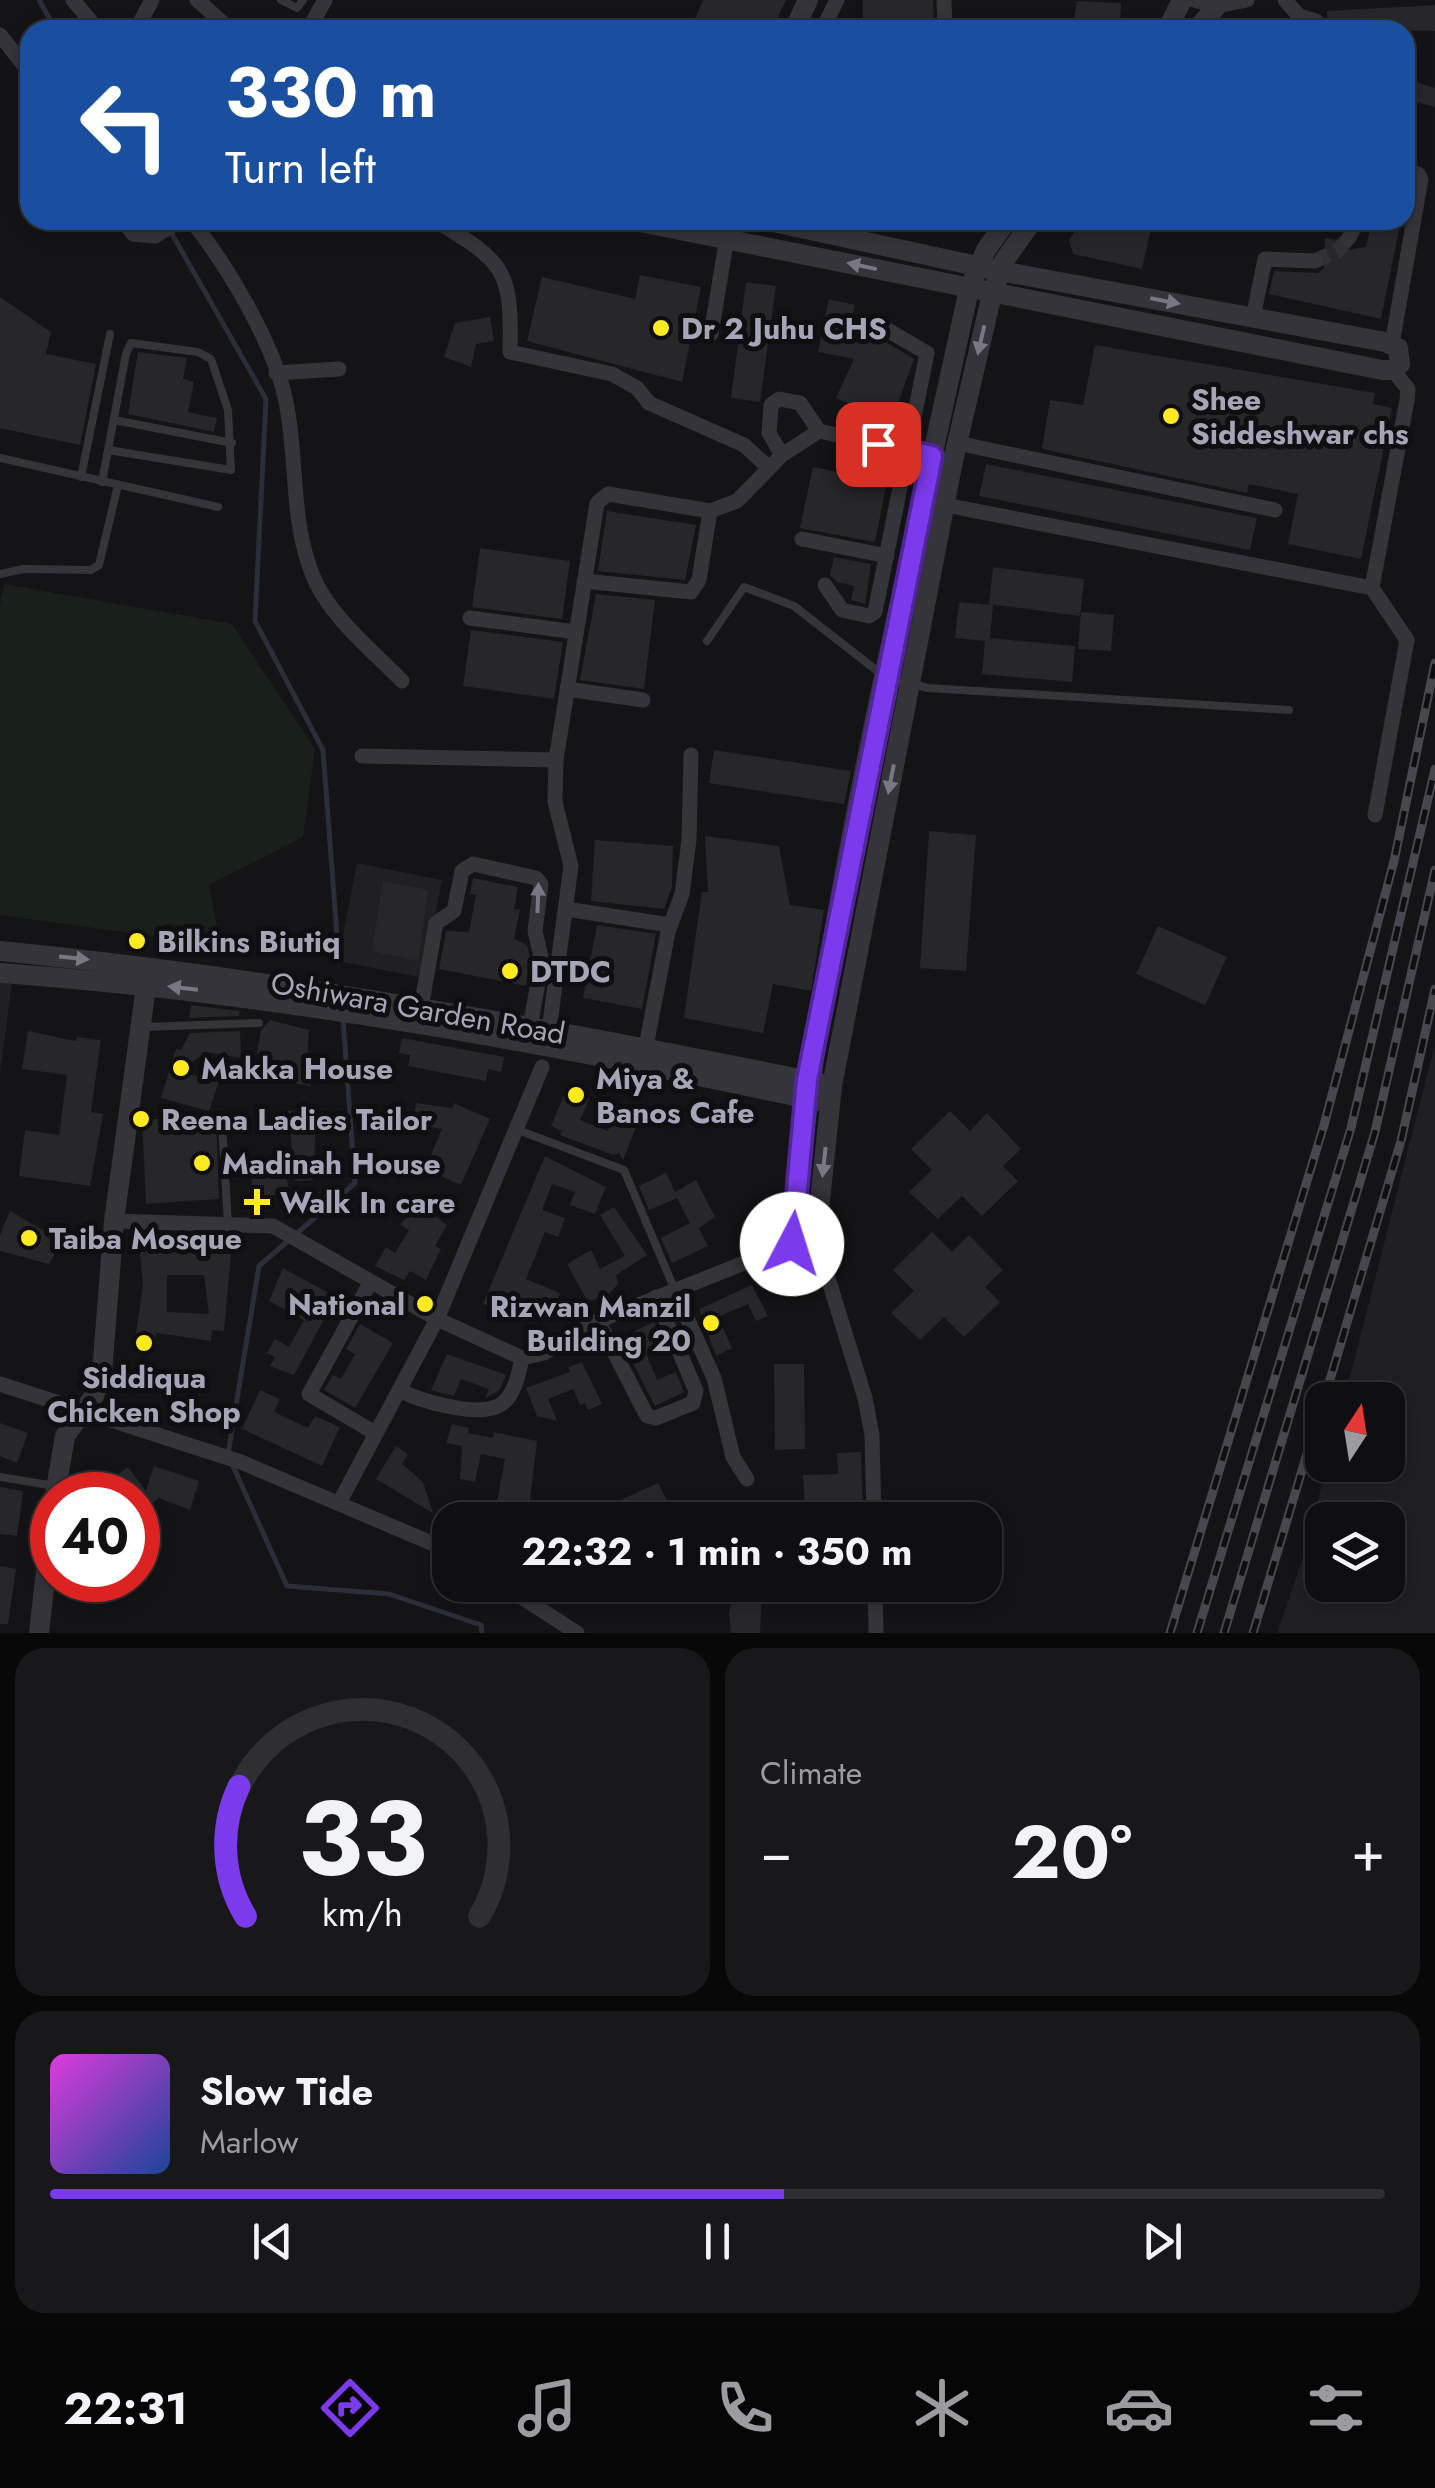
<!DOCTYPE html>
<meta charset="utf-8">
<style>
:root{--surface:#0f0e10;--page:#181719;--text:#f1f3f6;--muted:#9b9c9f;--line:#2f2e30;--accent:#7c3aed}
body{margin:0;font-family:Jost,sans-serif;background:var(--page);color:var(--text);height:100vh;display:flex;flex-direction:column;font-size:38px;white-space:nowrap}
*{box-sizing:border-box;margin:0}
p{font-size:32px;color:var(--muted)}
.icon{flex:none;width:55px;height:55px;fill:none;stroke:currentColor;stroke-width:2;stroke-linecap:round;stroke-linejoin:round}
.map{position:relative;height:1633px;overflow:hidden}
.sheet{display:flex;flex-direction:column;gap:15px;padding:15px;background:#080809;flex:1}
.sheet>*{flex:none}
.top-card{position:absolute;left:20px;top:20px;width:1395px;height:210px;border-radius:30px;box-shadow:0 5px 15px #0003,0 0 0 2px var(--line);background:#1a4fa0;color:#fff;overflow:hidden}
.needle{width:65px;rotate:12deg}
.tools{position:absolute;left:1305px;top:1382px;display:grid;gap:20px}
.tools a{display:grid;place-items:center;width:100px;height:100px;border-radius:20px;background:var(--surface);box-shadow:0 5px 15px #0003,0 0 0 2px var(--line);font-size:50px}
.speed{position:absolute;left:30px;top:1472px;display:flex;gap:20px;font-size:50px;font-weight:700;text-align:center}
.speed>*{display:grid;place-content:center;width:130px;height:130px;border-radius:50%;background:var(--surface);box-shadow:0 5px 15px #0003,0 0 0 2px var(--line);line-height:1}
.speed .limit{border:15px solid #d22;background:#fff;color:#111}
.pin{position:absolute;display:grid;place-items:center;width:85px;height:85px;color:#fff;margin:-42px;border-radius:20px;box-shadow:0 5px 15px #0006}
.me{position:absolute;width:110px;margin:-55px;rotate:5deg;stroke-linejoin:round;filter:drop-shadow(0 0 8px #0008)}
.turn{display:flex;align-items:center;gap:35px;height:210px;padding:0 40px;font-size:45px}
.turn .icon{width:130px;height:130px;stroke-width:2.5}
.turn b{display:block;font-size:70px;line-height:85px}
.big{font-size:75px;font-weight:700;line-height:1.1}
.sheet .card{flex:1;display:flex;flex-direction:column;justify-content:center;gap:15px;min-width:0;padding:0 35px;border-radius:30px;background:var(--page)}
.sheet .dial{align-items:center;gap:0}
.dial svg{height:260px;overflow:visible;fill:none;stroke:var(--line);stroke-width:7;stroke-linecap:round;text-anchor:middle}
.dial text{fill:var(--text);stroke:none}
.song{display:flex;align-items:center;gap:30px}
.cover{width:120px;height:120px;border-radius:15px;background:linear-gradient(135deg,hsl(300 70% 55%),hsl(220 70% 35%))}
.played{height:10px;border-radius:5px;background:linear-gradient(90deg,var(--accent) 55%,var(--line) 55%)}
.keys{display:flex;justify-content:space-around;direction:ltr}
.heat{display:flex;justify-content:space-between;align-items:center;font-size:55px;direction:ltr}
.sheet .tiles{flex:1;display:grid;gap:15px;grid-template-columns:1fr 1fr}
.card:last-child{grid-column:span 2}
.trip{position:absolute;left:432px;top:1502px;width:570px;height:100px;border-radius:30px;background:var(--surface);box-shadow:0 5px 15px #0003,0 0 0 2px var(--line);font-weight:700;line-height:100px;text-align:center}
.menu{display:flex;height:160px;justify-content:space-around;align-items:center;background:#060606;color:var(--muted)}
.menu .icon{width:70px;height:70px}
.menu .selected{color:var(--accent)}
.menu b{font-size:45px;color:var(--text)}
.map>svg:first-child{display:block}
.built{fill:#201f22;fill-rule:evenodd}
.green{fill:#19201c}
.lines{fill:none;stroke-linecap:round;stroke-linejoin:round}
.stream{stroke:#292e3a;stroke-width:5}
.building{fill:#272629;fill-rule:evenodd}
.minor-tunnel{stroke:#313035;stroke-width:15;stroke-dasharray:15 8;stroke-linecap:butt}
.service{stroke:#35343a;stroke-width:8}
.minor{stroke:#35343a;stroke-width:15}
.tertiary{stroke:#35343a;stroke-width:20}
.rail-casing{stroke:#474750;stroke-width:9}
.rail{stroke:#0f0e10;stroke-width:5;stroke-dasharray:15;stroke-linecap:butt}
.oneway{fill:#787885}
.route-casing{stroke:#51269a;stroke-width:25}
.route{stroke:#7c3aed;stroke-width:18}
.poi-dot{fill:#fdea23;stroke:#0f0e10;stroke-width:4}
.labels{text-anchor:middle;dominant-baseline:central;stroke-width:10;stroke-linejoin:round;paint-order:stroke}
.poi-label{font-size:30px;font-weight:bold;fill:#a4a5b7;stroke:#0f0e10;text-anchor:start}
.street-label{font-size:30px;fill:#a4a5b7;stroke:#0f0e10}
</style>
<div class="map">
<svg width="1435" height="1633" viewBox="0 0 1435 1633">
<rect width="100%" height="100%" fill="#141315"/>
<g class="built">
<polygon points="357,863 442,880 423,978 338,961"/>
<polygon points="0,983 12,984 0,1072"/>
<path d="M 1435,1044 L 1435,1633 L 1277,1633 L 1303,1558 L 1327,1465 L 1388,1465 L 1388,1400 L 1344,1400 ZM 1322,1520 L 1388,1520 L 1388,1585 L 1322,1585 Z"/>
</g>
<polygon class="green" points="4,584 232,624 315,749 303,837 209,885 221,947 196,942 193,927 165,924 160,937 0,915 0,605"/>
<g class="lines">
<g class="stream">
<polyline points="39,0 56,30"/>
<polyline points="164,220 266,399 255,621 323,750 339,962"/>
<polyline points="228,1454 259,1266 355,1183 343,1019"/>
<polyline points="232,1464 287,1586 389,1594 481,1625 482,1633"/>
</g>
</g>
<g class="building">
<polygon points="703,0 786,0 772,30 690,30"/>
<polygon points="863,0 933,0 934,30 863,30"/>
<polygon points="1077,1 1121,3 1120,30 1072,30"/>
<polygon points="1435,5 1435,31 1328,30 1327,11"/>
<polygon points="1413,81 1435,88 1435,107 1405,99 1405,85 1411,87"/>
<polygon points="1082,220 1153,220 1142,269 1073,254 1069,240"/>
<polygon points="1372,220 1401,220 1381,319 1269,294 1274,271 1318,273 1324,268 1325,238 1337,240 1347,250 1366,247"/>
<polygon points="640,275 701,287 682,382 527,341 542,277 635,299"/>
<polygon points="746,282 776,286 760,402 731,398"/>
<polygon points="0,297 51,332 46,354 96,364 80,445 0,428"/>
<polygon points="829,299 855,305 851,321 914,359 891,422 836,398 854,359 818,352"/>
<polygon points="490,317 494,341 476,344 471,367 444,357 455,323"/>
<polygon points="1095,345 1375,393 1373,404 1392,408 1361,559 1288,544 1298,494 1249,484 1247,493 1042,449 1050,400 1083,405"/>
<polygon points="138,352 187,358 183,379 194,382 188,412 217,418 214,432 128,414"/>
<polygon points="986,464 1257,518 1250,550 979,496"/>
<polygon points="813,467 887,482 875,542 800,528"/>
<polygon points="607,511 696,525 685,580 598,571"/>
<polygon points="480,548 570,561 562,619 472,607"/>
<polygon points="834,557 871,564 865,604 851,600 854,586 837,582 830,575"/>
<polygon points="993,567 1084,579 1080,616 989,604"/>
<polygon points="596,594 655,600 644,689 580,680"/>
<polygon points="959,602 993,605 990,638 1075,646 1072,682 982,674 985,641 955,638"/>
<polygon points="1081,612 1114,615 1111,651 1078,649"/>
<polygon points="471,630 563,642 554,699 463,686"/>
<polygon points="714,750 851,771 844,804 709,783"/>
<polygon points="929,831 976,835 966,971 920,968"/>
<polygon points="705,836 779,846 790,905 824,910 811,991 773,984 763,1033 684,1018 702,892 708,892"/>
<polygon points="595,840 673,846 672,886 664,909 591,901"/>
<polygon points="473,878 518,887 514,909 520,910 514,939 527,945 531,961 526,986 439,969 446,931 469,932 476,895 470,894"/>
<polygon points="383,881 428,890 418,961 372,951"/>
<polygon points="597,925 656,934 642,1009 583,998"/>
<polygon points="1158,926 1227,957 1205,1005 1136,974"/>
<polygon points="191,1005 239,1011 239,1016 189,1018"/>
<polygon points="270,1020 309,1030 306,1070 313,1071 310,1086 274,1080 276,1065 264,1063 266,1051 257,1054 261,1030"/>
<polygon points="28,1031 76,1041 77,1037 101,1040 91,1112 103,1114 90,1186 19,1176 25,1130 59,1135 67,1075 22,1069"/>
<polygon points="240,1031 241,1058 206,1052 179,1072 219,1081 209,1111 161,1098 176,1049 181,1050 190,1033"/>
<polygon points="402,1038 504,1057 501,1072 488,1069 486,1081 408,1066 410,1055 399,1053"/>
<polygon points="566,1090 589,1099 580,1120 608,1131 616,1110 639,1120 623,1160 619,1153 613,1155 560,1135 562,1131 551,1126"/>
<polygon points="416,1103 452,1108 454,1103 490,1119 461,1185 425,1169 442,1129 413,1124"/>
<polygon points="317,1109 313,1180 295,1181 288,1111"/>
<polygon points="950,1111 970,1131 987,1113 1021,1149 1003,1166 1018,1181 982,1216 962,1196 938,1219 909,1192 932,1170 911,1149"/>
<polygon points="216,1115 219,1199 146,1204 142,1120"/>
<polygon points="545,1156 606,1187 595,1214 570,1205 575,1192 552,1184 542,1210 565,1218 558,1237 545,1232 526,1279 560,1293 551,1315 543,1312 539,1321 483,1304"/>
<polygon points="267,1159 268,1178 287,1178 289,1192 253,1200 250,1160"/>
<polygon points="666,1173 675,1192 696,1180 715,1217 699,1228 708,1246 672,1263 661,1238 690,1223 677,1198 649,1210 639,1186"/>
<polygon points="415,1207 422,1211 424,1207 447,1225 435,1246 441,1249 426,1280 410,1271 404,1280 375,1266 386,1247 395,1253 409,1230 400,1225"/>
<polygon points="614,1207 647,1255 616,1275 618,1284 610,1293 588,1302 567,1264 591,1250 600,1269 625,1256 600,1215"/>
<polygon points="10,1211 62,1241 49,1264 0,1251 0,1235"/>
<polygon points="932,1232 952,1252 969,1235 1003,1270 985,1287 1000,1302 964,1337 944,1317 920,1340 891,1313 914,1291 893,1270"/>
<path d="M 144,1250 L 231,1254 L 224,1331 L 212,1330 L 211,1341 L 156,1333 L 155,1345 L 135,1341 L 143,1285 L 140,1253 ZM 167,1275 L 204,1275 L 209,1314 L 167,1312 Z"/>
<polygon points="283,1268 336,1297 294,1375 270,1366 275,1357 267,1353 275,1339 289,1347 304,1320 269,1301"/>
<polygon points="752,1285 768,1316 756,1321 748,1304 718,1317 732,1348 716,1356 699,1309"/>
<polygon points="654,1322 664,1345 646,1353 657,1380 676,1372 684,1392 655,1406 620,1338"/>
<polygon points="360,1324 393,1343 355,1408 324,1390 333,1375 341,1379 355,1354 346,1349"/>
<polygon points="447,1354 506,1375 499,1391 485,1398 489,1389 461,1379 454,1396 431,1390"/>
<polygon points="582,1362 602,1404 588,1410 585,1403 580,1405 573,1389 548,1399 557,1421 537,1416 526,1388 570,1372 568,1367"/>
<polygon points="774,1364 804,1364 805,1449 775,1450"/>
<polygon points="260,1390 280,1399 274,1412 308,1428 315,1416 340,1427 322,1466 242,1429"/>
<polygon points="0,1423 28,1433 17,1463 0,1456"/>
<polygon points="452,1424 469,1428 468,1433 493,1438 494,1432 537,1441 529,1508 524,1507 520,1520 500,1520 503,1503 497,1502 505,1459 481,1454 475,1482 460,1479 462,1446 446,1443"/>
<polygon points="396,1446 408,1454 402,1464 423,1482 433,1513 376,1479"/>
<polygon points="861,1452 863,1520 806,1520 803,1475 838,1474 837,1453"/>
<polygon points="154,1466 199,1481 190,1510 159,1498 150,1505 144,1495 89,1495 128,1467 146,1491"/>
<polygon points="658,1483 668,1503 681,1504 679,1520 608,1520 603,1508"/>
<polygon points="0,1487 23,1491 17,1536 0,1534"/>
<polygon points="0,1566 16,1569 8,1624 0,1624"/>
<polygon points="736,1585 762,1585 760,1633 731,1633 729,1613"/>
</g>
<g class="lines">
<polyline class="minor-tunnel" points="1315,261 1337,251 1348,239"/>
<g class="service">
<polyline points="281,0 297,8 303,0"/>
<polyline points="114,420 232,443"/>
<polyline points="0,458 218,507"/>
<polyline points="81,477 110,334"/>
<polyline points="102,482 126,354 131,343 198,352 211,359 228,410 231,470 108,450"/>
<polyline points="0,574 23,569 91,570 99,565 118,485"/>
<polyline points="707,641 744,587 794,606 885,677 928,688 1289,710"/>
<polyline points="145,1027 259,1023"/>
<polyline points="222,1124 228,1224"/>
<polyline points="518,1130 624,1170 674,1288"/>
<polyline points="0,1477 55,1486"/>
</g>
<g class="minor">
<polyline points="73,0 98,30"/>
<polyline points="197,0 231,30"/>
<polyline points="944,0 945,30"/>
<polyline points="1194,0 1217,6 1247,0"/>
<polyline points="1285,0 1299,16 1316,21"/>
<polyline points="136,30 152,0"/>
<polyline points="308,30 325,0"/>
<polyline points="822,30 837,0"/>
<polyline points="0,35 30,73"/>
<polyline points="123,220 133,234 155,236 181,220"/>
<path d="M 191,220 C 227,265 275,345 286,402 C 298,460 290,520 313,576 C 329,616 372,650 402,681"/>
<path d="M 435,220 C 505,263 512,269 510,352 L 612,374 L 637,388 L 649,403 L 744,445 L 769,468"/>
<polyline points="1348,239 1359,220"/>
<polyline points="1253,318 1265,259 1315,261"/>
<polyline points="711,334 727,237"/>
<polyline points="1392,344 1421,179 1418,174 1405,171"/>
<polyline points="276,373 339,369"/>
<polyline points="957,443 1275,510"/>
<polyline points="782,455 769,433 771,405 779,399 800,403 819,431 941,458"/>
<polyline points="945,505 1372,588"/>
<polyline points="802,539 887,556"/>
<polyline points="584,581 691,592 699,580 710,511"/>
<polyline points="825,585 842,610 869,616 875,612 927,353 886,329"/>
<polyline points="470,618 576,632"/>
<polyline points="567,689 643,700"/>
<polyline points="362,756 556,760"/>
<polyline points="1375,815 1407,640 1372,588 1407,400 1408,389 1393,370"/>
<polyline points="566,909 670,925"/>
<polyline points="421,1008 436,923 454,911 462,871 473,864 536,878 541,884 535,931 542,961 530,1027"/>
<polyline points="548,1038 571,866 555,802 556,760 597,503 608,494 710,511 737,501 782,455 819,431"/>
<polyline points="644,1057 668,932 682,894 689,840 691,755"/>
<polyline points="114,1221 273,1226 437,1319 522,1358 544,1353 598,1321 792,1244"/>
<polyline points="816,1239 865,1398 872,1435 874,1520"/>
<polyline points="370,1283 309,1394 375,1433"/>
<polyline points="674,1289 714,1378 733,1457 747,1479"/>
<polyline points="598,1321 647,1416 656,1418 693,1403 696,1391 656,1297"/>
<polyline points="0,1384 241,1462 450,1551"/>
<path d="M 399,1390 C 420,1401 475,1417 498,1406 C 514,1399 519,1373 522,1358"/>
<polyline points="339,1503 437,1319 542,1067"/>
<polyline points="503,1585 577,1633"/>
<polyline points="875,1585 876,1633"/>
</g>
<g class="tertiary">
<polyline points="794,30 808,0"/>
<polyline points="1167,30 1182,0"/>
<polyline points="1196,30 1217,6"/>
<polyline points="630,220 1382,370 1393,370 1400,364 1398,348 1385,342 1000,271 764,220"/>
<path d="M 1007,220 L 986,250 L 969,289 C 901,604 821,922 792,1244 L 816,1239 L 832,1086 L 953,461 L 992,294 L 1004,261 L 1033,220"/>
<path d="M 0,951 C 276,978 548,1028 820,1083"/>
<path d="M 0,973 C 276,993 548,1043 818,1101"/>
<polyline points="55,1495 65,1436 94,1396 102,1372 114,1221 148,972"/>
<polyline points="39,1633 52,1517"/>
</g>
<defs>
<g id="rail">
<polyline points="1324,1400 1401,1141 1435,989"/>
<polyline points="1170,1633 1324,1125 1394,861 1435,663"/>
<polyline points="1197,1633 1351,1128 1435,769"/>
<polyline points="1224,1633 1375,1132 1435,870"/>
<polyline points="1253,1633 1322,1404"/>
</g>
</defs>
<use href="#rail" class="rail-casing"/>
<use href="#rail" class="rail"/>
</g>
<defs><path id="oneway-solid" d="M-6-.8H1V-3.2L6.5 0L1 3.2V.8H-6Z" transform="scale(2.5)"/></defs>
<g class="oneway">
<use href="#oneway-solid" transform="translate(862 266) rotate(-168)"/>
<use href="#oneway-solid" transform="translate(1165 301) rotate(11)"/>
<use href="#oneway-solid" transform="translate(981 340) rotate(103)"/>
<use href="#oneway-solid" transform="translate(891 779) rotate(101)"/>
<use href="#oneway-solid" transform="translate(538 898) rotate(-88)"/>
<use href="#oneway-solid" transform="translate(74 958) rotate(6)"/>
<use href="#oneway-solid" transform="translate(183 988) rotate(-173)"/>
<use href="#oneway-solid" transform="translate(824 1162) rotate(96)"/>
</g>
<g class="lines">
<defs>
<polyline id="route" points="792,1244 807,1080 932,456 878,444"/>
</defs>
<use href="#route" class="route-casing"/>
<use href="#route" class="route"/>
</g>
<g class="poi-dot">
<circle cx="661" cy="328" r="10"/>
<circle cx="1171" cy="416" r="10"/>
<circle cx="137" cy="941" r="10"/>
<circle cx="510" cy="971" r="10"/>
<circle cx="181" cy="1068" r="10"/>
<circle cx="576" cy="1095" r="10"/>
<circle cx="141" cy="1119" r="10"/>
<circle cx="202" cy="1163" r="10"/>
<path d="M252 1187h10v10h10v10h-10v10h-10v-10h-10v-10h10z"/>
<circle cx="29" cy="1238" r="10"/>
<circle cx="425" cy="1304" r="10"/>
<circle cx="711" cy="1323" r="10"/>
<circle cx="144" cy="1343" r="10"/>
</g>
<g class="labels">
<g class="poi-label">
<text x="681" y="328">Dr 2 Juhu CHS</text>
<text x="1191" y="399">Shee<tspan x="1191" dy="34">Siddeshwar chs</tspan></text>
<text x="157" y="941">Bilkins Biutiq</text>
<text x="530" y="971">DTDC</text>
<text x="201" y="1068">Makka House</text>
<text x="596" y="1078">Miya &amp;<tspan x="596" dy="34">Banos Cafe</tspan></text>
<text x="161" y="1119">Reena Ladies Tailor</text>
<text x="222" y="1163">Madinah House</text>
<text x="280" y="1202">Walk In care</text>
<text x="49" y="1238">Taiba Mosque</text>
<text x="405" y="1304" text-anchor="end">National</text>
<text x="691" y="1306" text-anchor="end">Rizwan Manzil<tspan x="691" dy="34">Building 20</tspan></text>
<text x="144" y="1377" text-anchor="middle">Siddiqua<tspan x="144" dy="34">Chicken Shop</tspan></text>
</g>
<g class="street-label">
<text transform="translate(418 1008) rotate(10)">Oshiwara Garden Road</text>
</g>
</g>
</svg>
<div class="tools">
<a><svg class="needle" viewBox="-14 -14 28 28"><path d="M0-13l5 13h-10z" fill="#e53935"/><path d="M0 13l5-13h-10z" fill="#9b9c9f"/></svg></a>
<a><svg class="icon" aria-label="layers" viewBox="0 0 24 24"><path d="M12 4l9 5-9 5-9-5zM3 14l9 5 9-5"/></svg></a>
</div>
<div class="speed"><div class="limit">40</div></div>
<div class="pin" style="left:878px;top:444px;background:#d93025"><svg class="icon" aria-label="arrive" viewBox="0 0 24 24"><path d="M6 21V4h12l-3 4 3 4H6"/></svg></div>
<svg class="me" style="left:792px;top:1244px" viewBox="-20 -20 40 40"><circle r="19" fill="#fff"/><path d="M0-13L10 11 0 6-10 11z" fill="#7c3aed"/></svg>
<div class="trip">22:32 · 1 min · 350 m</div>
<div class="top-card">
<div class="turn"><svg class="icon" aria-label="left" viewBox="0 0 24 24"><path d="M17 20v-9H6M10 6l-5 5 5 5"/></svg><div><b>330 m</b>Turn left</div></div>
</div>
</div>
<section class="sheet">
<div class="tiles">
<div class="card dial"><svg viewBox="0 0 100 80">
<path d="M14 69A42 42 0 1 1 86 69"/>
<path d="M14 69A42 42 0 0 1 12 29" stroke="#7c3aed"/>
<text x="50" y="56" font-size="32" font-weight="700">33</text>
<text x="50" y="72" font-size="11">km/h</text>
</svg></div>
<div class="card"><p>Climate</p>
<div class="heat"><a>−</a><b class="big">20°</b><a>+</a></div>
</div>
<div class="card">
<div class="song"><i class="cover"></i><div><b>Slow Tide</b><p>Marlow</p></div></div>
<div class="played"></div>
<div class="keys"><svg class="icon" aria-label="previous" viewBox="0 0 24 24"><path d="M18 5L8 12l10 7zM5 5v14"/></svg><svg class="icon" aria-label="pause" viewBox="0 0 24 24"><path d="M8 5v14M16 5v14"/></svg><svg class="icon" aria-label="next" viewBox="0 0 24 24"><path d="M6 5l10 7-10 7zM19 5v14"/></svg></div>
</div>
</div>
</section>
<nav class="menu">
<b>22:31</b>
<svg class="icon selected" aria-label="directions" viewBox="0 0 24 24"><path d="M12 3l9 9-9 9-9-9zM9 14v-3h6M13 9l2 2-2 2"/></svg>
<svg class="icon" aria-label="music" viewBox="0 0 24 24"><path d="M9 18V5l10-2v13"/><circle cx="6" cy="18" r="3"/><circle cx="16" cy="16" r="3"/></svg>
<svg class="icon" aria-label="phone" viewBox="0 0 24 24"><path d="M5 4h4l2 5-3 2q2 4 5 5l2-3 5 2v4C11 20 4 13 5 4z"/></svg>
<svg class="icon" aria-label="climate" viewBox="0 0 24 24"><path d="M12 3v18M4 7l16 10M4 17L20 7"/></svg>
<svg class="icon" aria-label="car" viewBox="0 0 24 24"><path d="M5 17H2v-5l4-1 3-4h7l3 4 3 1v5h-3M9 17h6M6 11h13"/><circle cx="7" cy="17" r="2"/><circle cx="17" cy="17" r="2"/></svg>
<svg class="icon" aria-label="filters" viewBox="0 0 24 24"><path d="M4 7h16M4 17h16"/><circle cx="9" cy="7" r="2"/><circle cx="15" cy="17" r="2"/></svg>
</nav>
